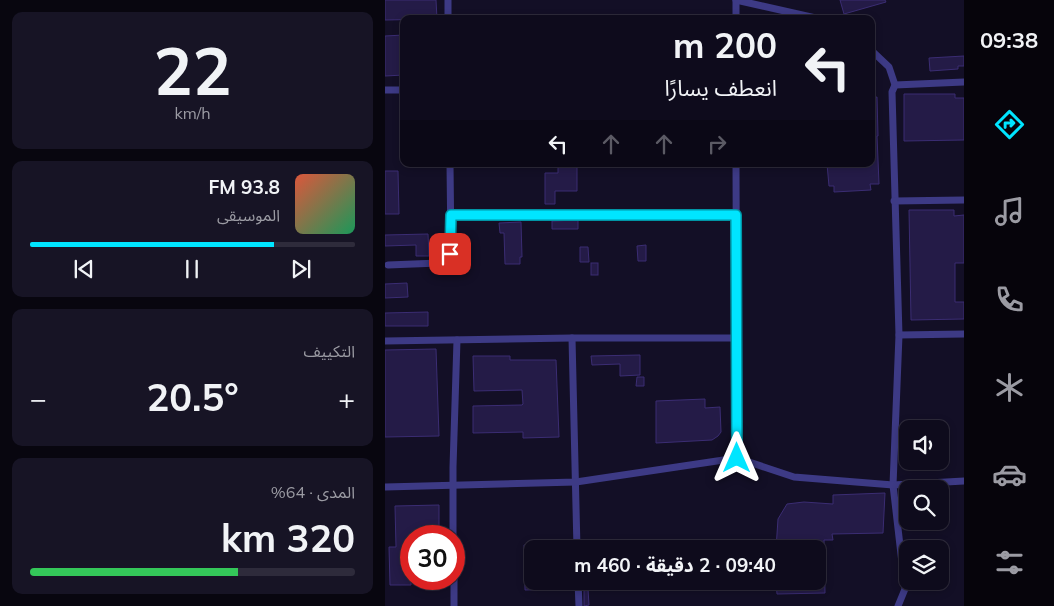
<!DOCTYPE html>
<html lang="ar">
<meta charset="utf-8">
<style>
:root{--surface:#0e0b1c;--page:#171425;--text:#f1f3f6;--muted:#9b9ba3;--line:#2e2b3b;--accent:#00e5ff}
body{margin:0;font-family:Mulish,"Noto Sans Arabic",sans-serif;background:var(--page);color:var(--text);direction:rtl;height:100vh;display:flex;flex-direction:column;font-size:19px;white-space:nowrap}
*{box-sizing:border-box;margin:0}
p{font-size:16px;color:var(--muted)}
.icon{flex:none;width:28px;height:28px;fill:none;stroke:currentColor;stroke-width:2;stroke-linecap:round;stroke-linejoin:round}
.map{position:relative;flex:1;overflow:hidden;direction:ltr}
.panel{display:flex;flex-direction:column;gap:12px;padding:12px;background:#08060f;width:385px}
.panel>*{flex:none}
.top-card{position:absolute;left:15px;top:15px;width:475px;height:152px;border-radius:10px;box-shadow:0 2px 8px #0003,0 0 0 1px var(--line);direction:rtl;background:#0e0b1c;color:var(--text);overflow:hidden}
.controls{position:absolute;left:514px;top:420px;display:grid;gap:10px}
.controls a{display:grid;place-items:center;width:50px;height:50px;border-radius:10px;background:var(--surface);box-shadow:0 2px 8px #0003,0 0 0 1px var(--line);font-size:25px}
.speed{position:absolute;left:15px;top:525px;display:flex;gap:10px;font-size:25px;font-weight:700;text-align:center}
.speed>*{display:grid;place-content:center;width:65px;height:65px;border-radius:50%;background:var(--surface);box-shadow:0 2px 8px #0003,0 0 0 1px var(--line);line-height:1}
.speed .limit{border:8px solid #d22;background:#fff;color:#111}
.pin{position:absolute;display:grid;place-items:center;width:42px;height:42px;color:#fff;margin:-21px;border-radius:10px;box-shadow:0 2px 8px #0006}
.me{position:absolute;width:55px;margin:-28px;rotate:0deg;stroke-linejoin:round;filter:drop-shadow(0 0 4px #0008)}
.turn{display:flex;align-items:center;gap:18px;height:105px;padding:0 15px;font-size:22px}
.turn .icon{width:65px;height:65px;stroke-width:2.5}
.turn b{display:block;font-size:35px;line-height:42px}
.lanes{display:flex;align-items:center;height:48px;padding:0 15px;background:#0003;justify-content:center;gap:25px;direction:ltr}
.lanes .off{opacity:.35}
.big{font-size:38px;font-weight:700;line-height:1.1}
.panel .card{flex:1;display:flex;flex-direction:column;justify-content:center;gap:8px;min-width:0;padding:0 18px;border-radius:10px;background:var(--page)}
.panel .dial{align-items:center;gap:0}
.dial b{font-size:65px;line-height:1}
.song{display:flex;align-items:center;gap:15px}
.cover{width:60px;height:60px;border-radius:8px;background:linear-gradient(135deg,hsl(10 70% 55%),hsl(150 70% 35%))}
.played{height:5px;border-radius:2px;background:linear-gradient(90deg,var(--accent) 75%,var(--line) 75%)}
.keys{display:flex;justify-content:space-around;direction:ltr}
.heat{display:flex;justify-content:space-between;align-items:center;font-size:28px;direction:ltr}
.charge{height:8px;border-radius:4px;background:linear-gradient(90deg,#34c759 64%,var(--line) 0)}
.trip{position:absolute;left:139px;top:540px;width:302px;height:50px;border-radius:10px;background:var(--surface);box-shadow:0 2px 8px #0003,0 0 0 1px var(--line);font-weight:700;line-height:50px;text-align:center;direction:rtl}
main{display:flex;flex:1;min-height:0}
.tabs{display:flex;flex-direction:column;width:90px;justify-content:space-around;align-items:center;background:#06040b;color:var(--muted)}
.tabs .icon{width:35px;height:35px}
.tabs .current{color:var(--accent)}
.tabs b{font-size:22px;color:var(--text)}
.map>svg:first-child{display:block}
.building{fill:#241b47;stroke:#3b2d73}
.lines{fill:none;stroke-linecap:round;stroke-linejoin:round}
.minor{stroke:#3d3a85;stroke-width:7}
.route-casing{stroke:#0095a6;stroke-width:12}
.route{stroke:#00e5ff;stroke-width:9}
</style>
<main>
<nav class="tabs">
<b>09:38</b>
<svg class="icon current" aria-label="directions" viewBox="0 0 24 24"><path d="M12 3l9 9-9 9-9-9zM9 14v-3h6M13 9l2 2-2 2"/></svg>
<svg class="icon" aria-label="music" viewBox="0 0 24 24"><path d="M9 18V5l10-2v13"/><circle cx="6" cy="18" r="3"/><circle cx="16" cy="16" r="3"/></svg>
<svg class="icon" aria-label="phone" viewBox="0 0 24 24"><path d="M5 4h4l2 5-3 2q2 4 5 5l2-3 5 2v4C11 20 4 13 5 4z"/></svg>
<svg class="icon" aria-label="climate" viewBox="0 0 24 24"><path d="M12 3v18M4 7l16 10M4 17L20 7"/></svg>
<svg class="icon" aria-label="car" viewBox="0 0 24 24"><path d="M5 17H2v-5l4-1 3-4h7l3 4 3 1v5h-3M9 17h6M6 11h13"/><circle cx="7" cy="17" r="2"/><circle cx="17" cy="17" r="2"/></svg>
<svg class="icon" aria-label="filters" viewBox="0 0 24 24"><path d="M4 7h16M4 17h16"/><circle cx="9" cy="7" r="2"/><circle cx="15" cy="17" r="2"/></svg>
</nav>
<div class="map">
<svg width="579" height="606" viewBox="0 0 579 606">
<rect width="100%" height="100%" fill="#130f26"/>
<g class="building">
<polygon points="0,0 51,0 52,19 0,20"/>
<polygon points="455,0 500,0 501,2 459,14"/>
<polygon points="19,35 19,75 0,76 0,36"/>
<polygon points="579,56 579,66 573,66 573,69 545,71 544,58"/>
<polygon points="519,94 570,94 570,98 579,98 579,140 519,141"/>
<polygon points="492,97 493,136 492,136 494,184 485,184 486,190 449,192 449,186 444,186 442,164 486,164 486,98"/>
<polygon points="173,164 192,164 192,191 170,191 170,204 160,204 160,173 173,173"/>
<polygon points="0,171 13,171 14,214 0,214"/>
<polygon points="524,210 569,210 569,216 579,215 579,263 570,263 570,302 579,302 579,319 526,320"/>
<polygon points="193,220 193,229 167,229 167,221"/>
<polygon points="136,222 137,257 135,257 135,264 120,264 119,233 115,233 114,223"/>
<polygon points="43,234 44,256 31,256 31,245 0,246 0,235"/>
<polygon points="261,245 261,261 253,261 252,246"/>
<polygon points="195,247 203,247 204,262 195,262"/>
<rect x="206" y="263" width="7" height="12"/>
<polygon points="22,283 23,297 0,298 0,284"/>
<polygon points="43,312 43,326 0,326 0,313"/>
<polygon points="51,349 54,436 0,437 0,350"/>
<polygon points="255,355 255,375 235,376 235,364 207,365 206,356"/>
<polygon points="88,356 125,356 125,360 171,360 174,437 138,438 138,432 88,433 88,406 137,405 138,404 137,390 89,391"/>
<polygon points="252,377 259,377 259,386 251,386"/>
<polygon points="320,399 320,408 335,407 336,432 333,436 327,440 271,443 271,401"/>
<polygon points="500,493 498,533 447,534 448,540 439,540 440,593 392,594 391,581 432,581 432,549 391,549 393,519 402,504 419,502 448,504 448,495"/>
<polygon points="54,505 54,536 26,536 26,585 5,585 4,547 11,547 10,506"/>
<polygon points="139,545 148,545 148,581 179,581 179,589 140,590"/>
<polygon points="203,589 204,605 199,606 199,590"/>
</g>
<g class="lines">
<g class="minor">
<polyline points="63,0 63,19"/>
<polyline points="351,0 435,19"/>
<polyline points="351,0 351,19"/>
<polyline points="486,50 504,67 510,85 507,92 514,335 508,485 520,589 513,606"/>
<polyline points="510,85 579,82"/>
<polyline points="0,90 19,90"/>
<polyline points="351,164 352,458"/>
<polyline points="509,201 579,200"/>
<polyline points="66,215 351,215"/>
<path d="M 3,265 L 54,263 C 60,262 64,258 66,252 L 65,164"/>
<polyline points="514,335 579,334"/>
<polyline points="187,338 192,549"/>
<polyline points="0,341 187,338 351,338"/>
<polyline points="0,487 191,482 352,458 409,477 508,485 579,481"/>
<polyline points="68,536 68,467 72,340"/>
<polyline points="69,565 69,606"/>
<polyline points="193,581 194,606"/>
</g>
</g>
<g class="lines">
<defs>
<polyline id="route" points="65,254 66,215 351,215 352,458"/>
</defs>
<use href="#route" class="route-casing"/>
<use href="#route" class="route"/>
</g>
</svg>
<div class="controls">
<a><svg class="icon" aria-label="sound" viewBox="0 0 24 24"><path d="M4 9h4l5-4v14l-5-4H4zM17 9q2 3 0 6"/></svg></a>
<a><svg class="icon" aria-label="search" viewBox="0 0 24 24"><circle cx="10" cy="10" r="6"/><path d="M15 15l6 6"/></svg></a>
<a><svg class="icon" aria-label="layers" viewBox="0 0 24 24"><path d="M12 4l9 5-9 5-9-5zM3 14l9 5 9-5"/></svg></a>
</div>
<div class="speed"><div class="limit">30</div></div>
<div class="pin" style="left:65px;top:254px;background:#d93025"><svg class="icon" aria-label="arrive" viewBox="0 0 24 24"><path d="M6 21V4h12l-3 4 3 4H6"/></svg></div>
<svg class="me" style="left:352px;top:458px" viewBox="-20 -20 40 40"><path d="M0-17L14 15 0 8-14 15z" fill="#00e5ff" stroke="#fff" stroke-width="4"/></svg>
<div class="trip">09:40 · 2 دقيقة · 460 m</div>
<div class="top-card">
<div class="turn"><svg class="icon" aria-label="left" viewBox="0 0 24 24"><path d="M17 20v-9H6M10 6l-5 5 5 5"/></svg><div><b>200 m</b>انعطف يسارًا</div></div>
<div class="lanes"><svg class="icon" aria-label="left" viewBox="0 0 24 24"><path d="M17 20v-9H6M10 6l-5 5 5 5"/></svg><svg class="icon off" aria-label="ahead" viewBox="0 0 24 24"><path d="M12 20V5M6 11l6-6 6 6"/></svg><svg class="icon off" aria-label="ahead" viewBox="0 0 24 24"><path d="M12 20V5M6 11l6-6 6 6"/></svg><svg class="icon off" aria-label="right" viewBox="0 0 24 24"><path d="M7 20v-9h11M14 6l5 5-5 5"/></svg></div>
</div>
</div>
<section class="panel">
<div class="card dial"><b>22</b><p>km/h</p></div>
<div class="card">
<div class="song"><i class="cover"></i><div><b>93.8 FM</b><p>الموسيقى</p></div></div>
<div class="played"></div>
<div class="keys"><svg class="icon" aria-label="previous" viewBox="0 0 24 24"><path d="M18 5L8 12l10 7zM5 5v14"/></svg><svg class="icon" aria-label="pause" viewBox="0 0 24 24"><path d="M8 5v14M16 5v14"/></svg><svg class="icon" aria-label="next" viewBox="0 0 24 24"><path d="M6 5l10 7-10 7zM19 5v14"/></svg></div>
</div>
<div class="card"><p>التكييف</p>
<div class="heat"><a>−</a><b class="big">20.5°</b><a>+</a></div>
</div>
<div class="card"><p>المدى · 64%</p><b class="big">320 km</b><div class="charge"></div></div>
</section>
</main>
